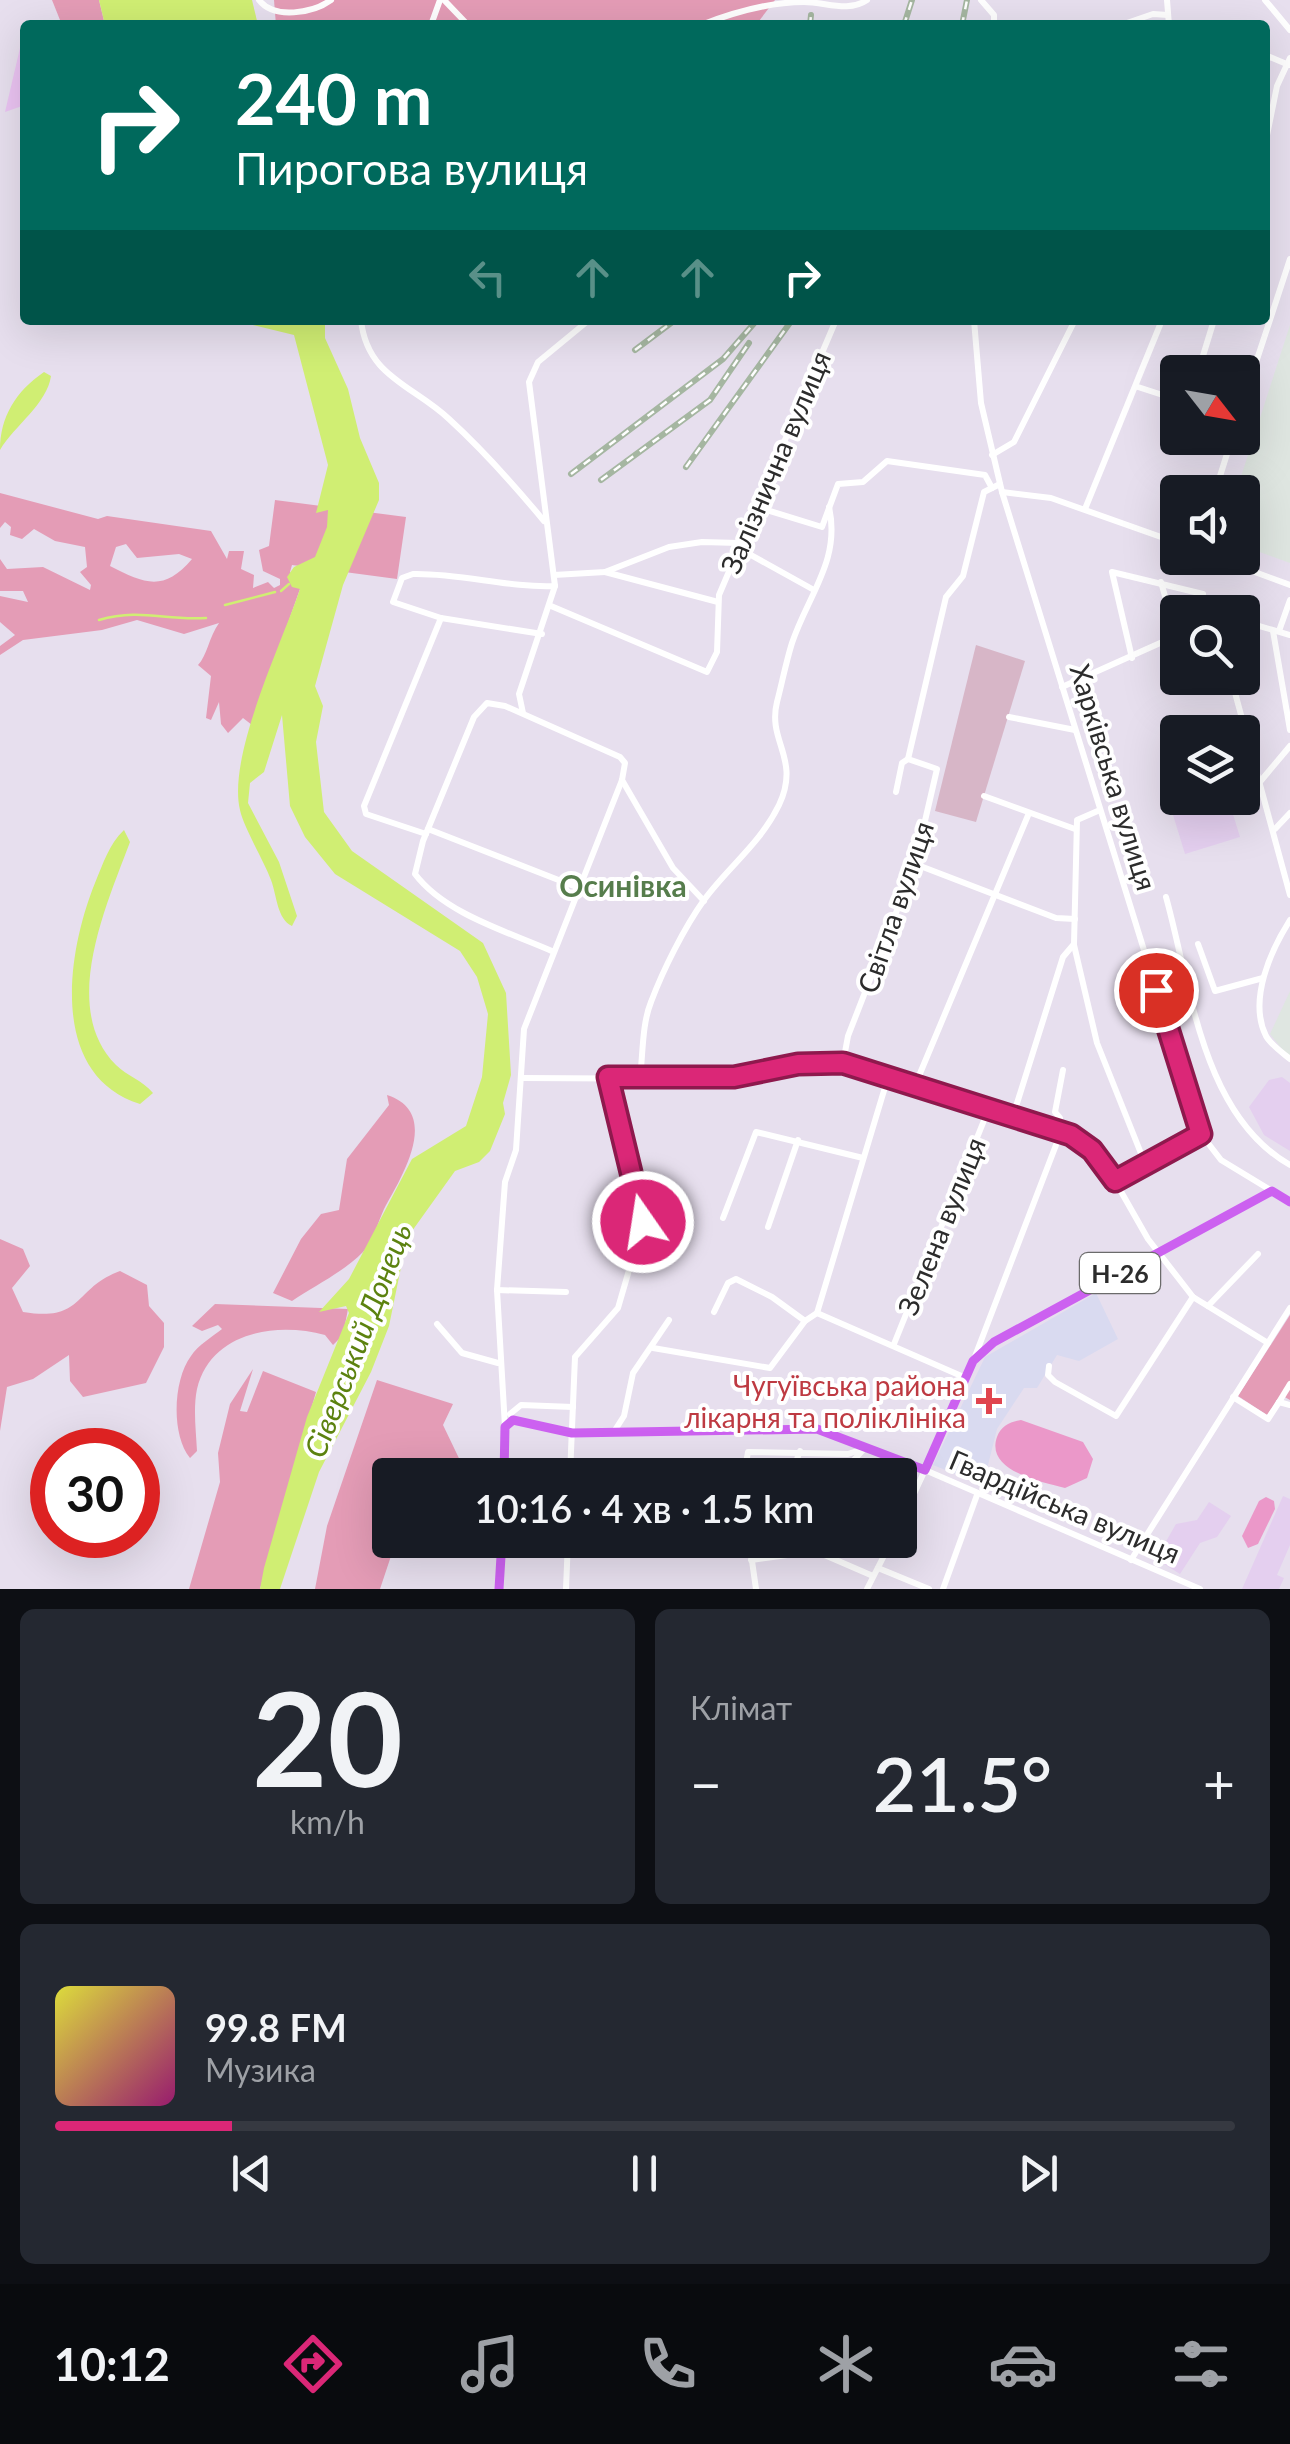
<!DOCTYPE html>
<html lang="uk">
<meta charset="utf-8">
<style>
:root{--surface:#171b24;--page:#242831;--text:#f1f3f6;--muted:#9ea1a6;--line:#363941;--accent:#db2777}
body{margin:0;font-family:Lato,sans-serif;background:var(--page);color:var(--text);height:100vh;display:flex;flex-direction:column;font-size:38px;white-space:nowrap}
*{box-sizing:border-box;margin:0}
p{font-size:32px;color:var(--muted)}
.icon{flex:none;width:55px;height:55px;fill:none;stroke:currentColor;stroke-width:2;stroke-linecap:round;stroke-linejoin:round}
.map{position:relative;height:1589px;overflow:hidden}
.panel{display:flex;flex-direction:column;gap:20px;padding:20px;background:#0d0f14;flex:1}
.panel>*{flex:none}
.guide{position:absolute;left:20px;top:20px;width:1250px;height:305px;border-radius:10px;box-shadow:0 10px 40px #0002;background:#00695c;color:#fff;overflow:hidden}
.needle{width:65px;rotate:121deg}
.fabs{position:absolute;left:1160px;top:355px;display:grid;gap:20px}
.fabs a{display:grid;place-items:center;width:100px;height:100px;border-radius:10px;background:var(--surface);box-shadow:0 10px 40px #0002;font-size:50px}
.speed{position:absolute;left:30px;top:1428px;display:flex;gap:20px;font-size:50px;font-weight:700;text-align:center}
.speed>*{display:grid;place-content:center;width:130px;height:130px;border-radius:50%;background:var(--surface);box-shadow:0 10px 40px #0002;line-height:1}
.speed .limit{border:15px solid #d22;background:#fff;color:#111}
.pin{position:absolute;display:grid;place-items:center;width:85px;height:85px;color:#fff;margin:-42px;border:5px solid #fff;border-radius:50%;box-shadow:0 2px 10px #0007}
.me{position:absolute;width:110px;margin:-55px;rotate:347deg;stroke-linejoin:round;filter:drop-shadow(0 0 8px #0008)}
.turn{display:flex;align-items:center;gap:35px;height:210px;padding:0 50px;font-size:45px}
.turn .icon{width:130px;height:130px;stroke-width:2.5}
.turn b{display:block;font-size:70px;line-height:85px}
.lanes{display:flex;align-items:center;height:95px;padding:0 50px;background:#0003;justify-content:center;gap:50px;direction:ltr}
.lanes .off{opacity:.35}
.big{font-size:75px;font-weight:600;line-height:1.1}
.panel .card{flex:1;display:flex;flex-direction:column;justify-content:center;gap:15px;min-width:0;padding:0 35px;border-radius:15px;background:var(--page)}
.panel .dial{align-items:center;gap:0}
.dial b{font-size:130px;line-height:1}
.song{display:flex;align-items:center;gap:30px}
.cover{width:120px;height:120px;border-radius:15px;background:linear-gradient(135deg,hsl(60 70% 55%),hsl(320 70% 35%))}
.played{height:10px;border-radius:5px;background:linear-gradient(90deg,var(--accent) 15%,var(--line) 15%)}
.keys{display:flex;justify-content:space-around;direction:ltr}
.heat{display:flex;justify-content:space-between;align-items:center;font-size:55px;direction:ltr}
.panel .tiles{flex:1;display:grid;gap:20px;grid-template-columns:1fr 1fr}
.card:last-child{grid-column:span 2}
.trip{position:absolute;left:372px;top:1458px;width:545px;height:100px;border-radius:10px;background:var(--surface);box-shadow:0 10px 40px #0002;font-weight:600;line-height:100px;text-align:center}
.tabs{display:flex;height:160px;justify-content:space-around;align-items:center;background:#090b0e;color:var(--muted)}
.tabs .icon{width:70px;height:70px}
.tabs .selected{color:var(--accent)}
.tabs b{font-size:45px;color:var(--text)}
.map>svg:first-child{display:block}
.industrial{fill:#dfe6e1}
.education{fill:#e4cfef}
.medical{fill:#d9daf0}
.green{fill:#e49cb6;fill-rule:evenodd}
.sand{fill:#eac3f2}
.cemetery{fill:#d7b6c7}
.pitch{fill:#eb98c9}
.water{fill:#d0ee73}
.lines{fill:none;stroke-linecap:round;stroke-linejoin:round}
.stream{stroke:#d0ee73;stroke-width:2.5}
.minor{stroke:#fff;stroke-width:6}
.major{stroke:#cc61f0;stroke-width:9}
.rail-casing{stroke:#a5b6a1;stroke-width:6}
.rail{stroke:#fff;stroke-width:2.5;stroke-dasharray:8;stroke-linecap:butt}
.route-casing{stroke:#8e194d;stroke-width:25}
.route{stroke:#db2777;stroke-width:18}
.health-dot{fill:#e0444e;stroke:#fff;stroke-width:4}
.labels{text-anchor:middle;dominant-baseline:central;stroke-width:8;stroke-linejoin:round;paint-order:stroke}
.shield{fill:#fff;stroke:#6b6b6b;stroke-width:2.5}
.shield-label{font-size:25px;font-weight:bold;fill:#2c2c2c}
.street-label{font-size:28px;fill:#2c2c2c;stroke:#fff}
.health-label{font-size:28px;fill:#be3a42;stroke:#fff;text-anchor:end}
.neighbourhood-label{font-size:30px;font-weight:bold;fill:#567d4c;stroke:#fff}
.water-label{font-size:30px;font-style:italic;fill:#5c820f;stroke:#fff}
</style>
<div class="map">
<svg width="1290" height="1589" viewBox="0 0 1290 1589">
<rect width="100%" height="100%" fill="#e7dfee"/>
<g class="industrial">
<polygon points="1290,325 1290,563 1243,546 1242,492 1236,492"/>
<polygon points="1290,991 1290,1059 1270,1034"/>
</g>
<g class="education">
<polygon points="1177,788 1178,798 1228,798 1240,837 1185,854 1166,792"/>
<polygon points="1282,1077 1290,1083 1290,1151 1264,1135 1249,1107 1269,1080"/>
<polygon points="1283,1496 1290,1499 1290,1545 1277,1575 1284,1578 1279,1589 1242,1589"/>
<polygon points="1209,1502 1231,1516 1217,1537 1200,1543 1180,1574 1156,1559 1176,1524 1197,1520"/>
</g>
<polygon class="medical" points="1096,1293 1118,1339 1079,1361 1057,1355 1037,1388 1024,1388 997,1429 983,1485 933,1465 985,1357"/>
<g class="green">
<polygon points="52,0 99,0 105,25 62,25"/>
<polygon points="274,0 775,0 756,25 276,25"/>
<path d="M 0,493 L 98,519 L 107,516 L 211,531 L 227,559 L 229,551 L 244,551 L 241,569 L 254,575 L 253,588 L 268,582 L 274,588 L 280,585 L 280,579 L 263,571 L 259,550 L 269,546 L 275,500 L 406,517 L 397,579 L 292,565 L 290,572 L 300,589 L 252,725 L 243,718 L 228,733 L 221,724 L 219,702 L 211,720 L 206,718 L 211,676 L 198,665 C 207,656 209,637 219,623 L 184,634 L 137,620 L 102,630 L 23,640 L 0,655 L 0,646 L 15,635 L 0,622 L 0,596 L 28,602 L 23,591 L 0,591 L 0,559 L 7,569 L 43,567 L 90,590 L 91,585 L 80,572 L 87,567 L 85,547 L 55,541 L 34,529 L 22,539 L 10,535 L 11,527 L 5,522 L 0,528 ZM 126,544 L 137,558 L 179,554 L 192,559 C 164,592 145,584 110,566 L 116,547 Z"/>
<path d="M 387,1095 C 443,1113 400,1179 384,1209 C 378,1222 373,1242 363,1252 C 345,1271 314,1286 292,1301 L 273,1293 L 301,1239 L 321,1214 L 339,1210 L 347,1159 L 389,1105 Z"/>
<path d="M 0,1239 L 23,1249 L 30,1266 L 12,1288 L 23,1312 C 85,1322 72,1289 120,1271 L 147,1285 L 149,1306 L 164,1323 L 164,1347 L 146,1383 L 83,1397 L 70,1381 L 69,1355 L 33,1379 L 7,1387 L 0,1431 Z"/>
<path d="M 215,1304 L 348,1309 L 343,1335 L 333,1345 L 325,1335 C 277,1322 211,1331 197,1389 C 193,1408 196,1431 197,1451 L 190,1458 C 171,1435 173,1380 191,1356 C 198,1345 212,1337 222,1329 L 218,1325 L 202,1331 L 192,1326 Z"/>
<polygon points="1290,1315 1290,1400 1281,1395 1267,1415 1238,1396"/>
<polygon points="253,1369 240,1411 247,1412 263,1371 316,1392 260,1589 189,1589 220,1482 218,1453 230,1404"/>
<polygon points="377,1380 453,1404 443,1425 467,1475 390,1475 390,1540 457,1540 394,1547 380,1589 315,1589 327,1526"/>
</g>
<polygon class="sand" points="20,48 25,48 25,105 5,112"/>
<polygon class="cemetery" points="976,645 1025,661 976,822 935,811"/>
<g class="pitch">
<path d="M 1021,1420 L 1083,1442 L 1093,1459 L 1087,1478 L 1065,1488 C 1042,1482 985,1471 997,1437 C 1001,1426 1010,1422 1021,1420 Z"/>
<polygon points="1266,1497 1274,1501 1275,1509 1258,1544 1248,1548 1242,1536 1259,1501"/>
</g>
<g class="water">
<polygon points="99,0 252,0 258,25 105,25"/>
<path d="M 232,320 L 325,320 L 325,338 L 348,389 L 360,438 L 379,483 L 379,500 L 343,585 L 315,686 L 323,706 L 316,742 L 324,812 L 352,851 L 483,943 L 506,993 L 511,1075 L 503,1103 L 505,1114 L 490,1151 L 479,1162 L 455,1171 L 407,1238 L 389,1326 L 371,1372 L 319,1472 L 280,1589 L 260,1589 L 264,1568 L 307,1417 L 349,1313 L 346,1306 L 319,1312 L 349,1279 L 412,1159 L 466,1126 L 482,1077 L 488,1014 L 477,977 L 460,951 L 335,874 L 305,837 L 290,806 L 282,715 L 264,772 L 250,783 L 248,803 L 279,862 L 297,916 L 292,926 C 277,919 277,896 271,880 C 264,861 243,826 240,810 C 227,756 282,643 300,589 L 292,587 L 287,577 L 294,567 L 315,557 L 327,527 L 328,510 L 316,513 L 328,465 L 294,335 Z"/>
<path d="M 44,372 L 51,376 C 47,404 15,425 0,450 C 0,417 16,391 44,372 Z"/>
<path d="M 124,830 L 130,842 C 107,904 59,1008 116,1065 C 127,1076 142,1080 153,1093 L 140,1104 C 48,1075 67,952 95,883 C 103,864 109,844 124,830 Z"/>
</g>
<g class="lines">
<g class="stream">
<polyline points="281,591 289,584"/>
<polyline points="225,605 275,592"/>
<path d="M 99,620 C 141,608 165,621 206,618"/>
</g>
<g class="minor">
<path d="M 259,0 C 274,20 313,13 331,0"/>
<polyline points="444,0 468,25"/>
<polyline points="981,0 994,15 994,25"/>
<polyline points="1167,0 1169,25"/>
<polyline points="1265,0 1290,30"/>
<polyline points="431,25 440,0"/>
<path d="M 701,25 C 732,13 771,2 804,2 C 826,2 848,13 867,0"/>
<polyline points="1121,25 1153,14 1168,15"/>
<polyline points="1265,55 1289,65"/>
<polyline points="1265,145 1277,86 1290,58"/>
<path d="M 361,320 C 367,377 413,385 449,419 C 483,450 515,486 544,521"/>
<polyline points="974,320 981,403 1002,492 1201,1134 1221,1160 1272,1191"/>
<polyline points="1198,372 1214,320"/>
<polyline points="1138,387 1178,400"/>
<polyline points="1242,405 1290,259"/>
<polyline points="992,455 1014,442 1075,320"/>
<polyline points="1002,492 1051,498 1178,543"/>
<polyline points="1215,492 1232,438"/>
<polyline points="757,507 822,527 838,484 863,482 887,461 985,475 992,488"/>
<polyline points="1085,509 1162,320"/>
<polyline points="740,549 814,590"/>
<polyline points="1217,558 1290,585"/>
<polyline points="605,572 718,602"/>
<polyline points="554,575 605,572 669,547 702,542 739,543"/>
<polyline points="1161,582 1176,635"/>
<polyline points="551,606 707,672 717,652 719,595 836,320"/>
<polyline points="1242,621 1290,635"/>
<polyline points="1273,631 1290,730"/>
<polyline points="1279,631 1290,600"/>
<path d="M 542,634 L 441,618 L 393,602 L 402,578 L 413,574 C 462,573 508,588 555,586"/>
<polyline points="1132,658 1112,572 1203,594"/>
<polyline points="1231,678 1290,895"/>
<polyline points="1062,687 1178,635"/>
<polyline points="523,713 519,694 555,586 529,382 538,362 589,320"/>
<polyline points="1009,717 1075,730"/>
<polyline points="622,780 673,868 704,901"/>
<polyline points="1259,783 1290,746"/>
<polyline points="896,792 902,763 908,759"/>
<polyline points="984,796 1075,829"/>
<polyline points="428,829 579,888"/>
<polyline points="1275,829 1290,813"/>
<polyline points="426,834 366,814 364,806 441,618"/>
<polyline points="915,864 1056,918 1075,919"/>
<path d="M 1166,897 C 1191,987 1202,1115 1290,1165"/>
<path d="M 1290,920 C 1271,950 1248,1000 1266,1036 C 1271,1045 1283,1053 1290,1059"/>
<polyline points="1198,944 1215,991 1263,978"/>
<polyline points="1074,945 1097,1043 1146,1166"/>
<polyline points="843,1063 848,1036 915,864 937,769 908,759 946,597 963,576 984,492 1000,484"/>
<polyline points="522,1078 702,1079 798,1064 843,1063 889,1074 1071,1135 1092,1150 1115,1181 1201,1134"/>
<path d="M 640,1078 C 643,1054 642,1024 651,1002 C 663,970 684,928 704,900 C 729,866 760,844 779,805 C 801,758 767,742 777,702 C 782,683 786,662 792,643 C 808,595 841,560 829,507"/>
<polyline points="916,1083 1029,813"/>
<polyline points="1013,1116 1063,957 1074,944 1077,820 1100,810"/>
<polyline points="1058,1130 1060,1118 1055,1112 1063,1070"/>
<polyline points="1115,1181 1148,1239 1193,1297 1268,1343"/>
<polyline points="723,1218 756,1132 863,1158"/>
<polyline points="768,1227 798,1140"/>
<polyline points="497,1290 566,1292"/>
<polyline points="1208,1306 1258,1254"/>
<polyline points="714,1312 728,1283 736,1279 772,1297 805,1321"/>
<polyline points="817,1313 966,1378"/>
<polyline points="437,1324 462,1353 498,1363"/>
<polyline points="894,1344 989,1108"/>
<polyline points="653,1348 770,1368 805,1321 817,1313 889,1074"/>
<polyline points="974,1359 1061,1132"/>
<polyline points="1049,1366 1048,1375 1055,1382 1116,1416 1193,1297"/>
<polyline points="1233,1397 1268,1419 1279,1402 1290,1405"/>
<polyline points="1279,1402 1290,1384"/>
<polyline points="510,1414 521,1405 573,1407"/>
<path d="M 505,1427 L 497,1290 L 505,1182 L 516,1150 L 524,1029 L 622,780 L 625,763 L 620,757 L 505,706 L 487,703 L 474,717 L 423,841 L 415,874 C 445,914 509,932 554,952"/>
<polyline points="615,1430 624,1416 633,1373 669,1320"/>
<polyline points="570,1475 575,1357 618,1308 643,1222 607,1077"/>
<polyline points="744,1475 748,1452 848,1454 863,1449"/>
<polyline points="791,1475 800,1451"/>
<polyline points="840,1475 863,1450"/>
<polyline points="900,1524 925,1470 1200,1589"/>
<polyline points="749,1540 756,1589"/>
<polyline points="806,1547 873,1576"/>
<polyline points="751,1560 795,1554 809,1540"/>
<polyline points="1131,1560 1290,1308"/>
<polyline points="878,1568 929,1589"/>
<polyline points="566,1589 568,1540"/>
<polyline points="867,1589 892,1540"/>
<polyline points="943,1589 977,1495"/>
</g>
<g class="major">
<polyline points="504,1475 505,1427 513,1420 572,1433 817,1429 925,1470 973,1361 994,1342 1272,1191 1290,1202"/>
<polyline points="499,1589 502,1540"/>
</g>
<defs>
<g id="rail">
<polyline points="810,25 811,15"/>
<polyline points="904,25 912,0"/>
<polyline points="962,25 967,0"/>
<polyline points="635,350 675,320"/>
<polyline points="686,467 792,320"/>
<polyline points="571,474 723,359 757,320"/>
<polyline points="601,480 710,400 749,343"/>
</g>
</defs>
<use href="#rail" class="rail-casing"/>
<use href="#rail" class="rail"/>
</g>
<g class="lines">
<defs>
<polyline id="route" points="643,1222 608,1077 734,1077 798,1064 843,1063 1071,1135 1092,1150 1115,1181 1201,1134 1156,990"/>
</defs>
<use href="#route" class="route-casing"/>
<use href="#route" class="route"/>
</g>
<path class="health-dot" d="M984 1386h10v10h10v10h-10v10h-10v-10h-10v-10h10z"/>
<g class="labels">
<rect class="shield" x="1080" y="1253" width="80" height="40" rx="8"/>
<g class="shield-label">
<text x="1120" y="1273">Н-26</text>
</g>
<g class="street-label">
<text transform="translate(775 462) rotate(-67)">Залізнична вулиця</text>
<text transform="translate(1114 777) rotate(73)">Харківська вулиця</text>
<text transform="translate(895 907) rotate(-71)">Світла вулиця</text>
<text transform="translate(941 1226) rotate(-68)">Зелена вулиця</text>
<text transform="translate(1065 1506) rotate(23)">Гвардійська вулиця</text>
</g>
<g class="health-label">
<text x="966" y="1385">Чугуївська района<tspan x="966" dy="32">лікарня та поліклініка</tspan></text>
</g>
<g class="neighbourhood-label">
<text x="623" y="885">Осинівка</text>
</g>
<g class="water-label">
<text transform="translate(357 1340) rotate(-69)">Сіверський Донець</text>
</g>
</g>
</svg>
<div class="fabs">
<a><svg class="needle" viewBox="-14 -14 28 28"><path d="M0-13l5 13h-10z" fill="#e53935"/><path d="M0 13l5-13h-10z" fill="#9ea1a6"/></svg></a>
<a><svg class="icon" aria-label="sound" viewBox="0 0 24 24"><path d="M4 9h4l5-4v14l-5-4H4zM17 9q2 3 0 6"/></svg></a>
<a><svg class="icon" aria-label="search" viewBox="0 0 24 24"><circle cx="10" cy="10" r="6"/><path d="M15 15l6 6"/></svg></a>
<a><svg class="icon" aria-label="layers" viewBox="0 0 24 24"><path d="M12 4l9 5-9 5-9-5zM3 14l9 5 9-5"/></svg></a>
</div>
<div class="speed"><div class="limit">30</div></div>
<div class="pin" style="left:1156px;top:990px;background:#d93025"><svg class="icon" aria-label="arrive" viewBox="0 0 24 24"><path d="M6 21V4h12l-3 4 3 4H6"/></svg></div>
<svg class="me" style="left:643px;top:1222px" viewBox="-20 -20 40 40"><circle r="17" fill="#db2777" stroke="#fff" stroke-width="3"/><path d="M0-11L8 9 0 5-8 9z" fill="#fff"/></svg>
<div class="trip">10:16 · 4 хв · 1.5 km</div>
<div class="guide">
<div class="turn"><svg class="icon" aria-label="right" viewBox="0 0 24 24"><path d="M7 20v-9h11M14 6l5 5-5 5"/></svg><div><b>240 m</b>Пирогова вулиця</div></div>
<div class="lanes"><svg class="icon off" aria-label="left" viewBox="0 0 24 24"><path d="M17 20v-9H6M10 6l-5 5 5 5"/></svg><svg class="icon off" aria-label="ahead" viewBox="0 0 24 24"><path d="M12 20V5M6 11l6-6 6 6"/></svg><svg class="icon off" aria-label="ahead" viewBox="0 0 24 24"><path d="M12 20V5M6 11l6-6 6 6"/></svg><svg class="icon" aria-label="right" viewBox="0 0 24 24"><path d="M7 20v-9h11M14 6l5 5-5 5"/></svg></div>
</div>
</div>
<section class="panel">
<div class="tiles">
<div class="card dial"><b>20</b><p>km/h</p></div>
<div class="card"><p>Клімат</p>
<div class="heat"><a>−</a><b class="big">21.5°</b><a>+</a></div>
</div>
<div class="card">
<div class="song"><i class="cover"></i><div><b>99.8 FM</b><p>Музика</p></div></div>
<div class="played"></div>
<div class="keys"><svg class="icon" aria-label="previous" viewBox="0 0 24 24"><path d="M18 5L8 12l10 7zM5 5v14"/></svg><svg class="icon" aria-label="pause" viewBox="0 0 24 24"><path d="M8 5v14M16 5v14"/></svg><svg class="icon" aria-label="next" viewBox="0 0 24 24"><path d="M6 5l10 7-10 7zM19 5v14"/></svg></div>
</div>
</div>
</section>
<nav class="tabs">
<b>10:12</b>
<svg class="icon selected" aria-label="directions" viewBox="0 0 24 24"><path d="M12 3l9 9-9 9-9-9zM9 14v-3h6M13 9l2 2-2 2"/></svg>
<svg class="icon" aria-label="music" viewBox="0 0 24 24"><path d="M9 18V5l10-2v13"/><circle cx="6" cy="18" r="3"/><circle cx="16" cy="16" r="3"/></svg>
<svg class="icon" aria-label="phone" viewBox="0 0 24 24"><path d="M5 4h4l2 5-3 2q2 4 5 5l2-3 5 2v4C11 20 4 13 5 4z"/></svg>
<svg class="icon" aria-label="climate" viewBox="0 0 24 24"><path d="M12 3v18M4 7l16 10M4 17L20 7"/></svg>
<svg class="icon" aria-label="car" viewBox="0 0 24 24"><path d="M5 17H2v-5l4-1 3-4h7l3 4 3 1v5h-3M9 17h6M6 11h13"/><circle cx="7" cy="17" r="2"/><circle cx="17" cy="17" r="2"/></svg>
<svg class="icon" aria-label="filters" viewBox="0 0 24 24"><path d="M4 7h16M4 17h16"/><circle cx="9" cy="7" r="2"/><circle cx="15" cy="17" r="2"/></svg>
</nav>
